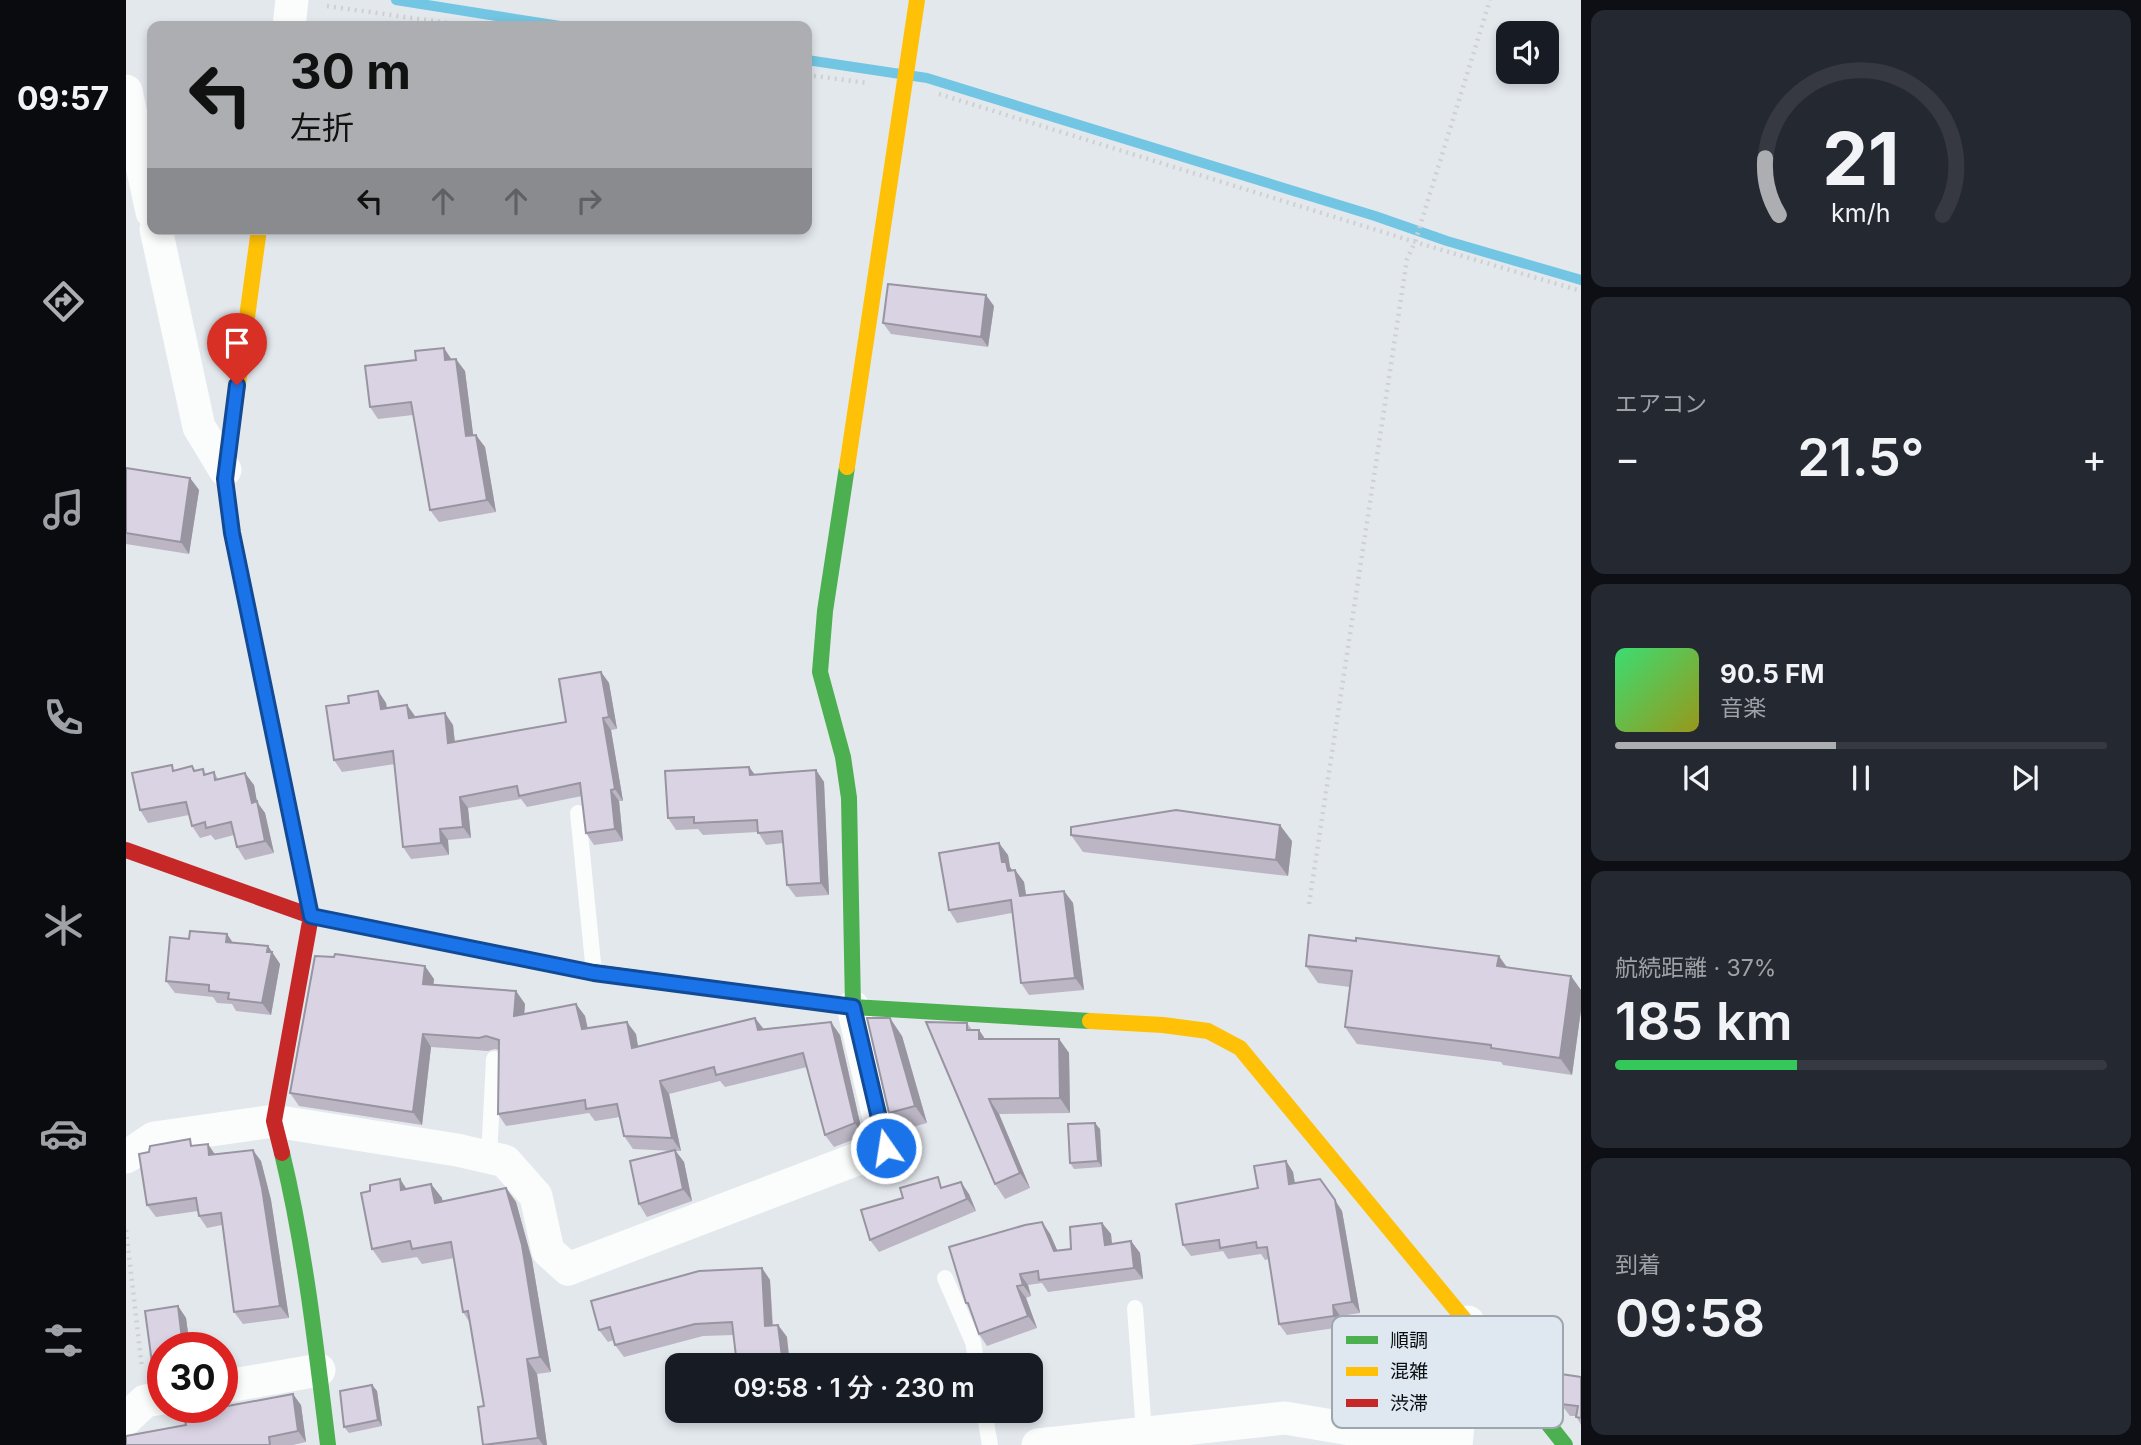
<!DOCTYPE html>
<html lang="ja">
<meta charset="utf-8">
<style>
:root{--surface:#171b24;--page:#242831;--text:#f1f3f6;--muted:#9ea1a6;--line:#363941;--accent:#acaeb2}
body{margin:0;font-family:Inter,"Noto Sans JP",sans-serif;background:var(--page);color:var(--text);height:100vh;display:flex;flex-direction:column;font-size:26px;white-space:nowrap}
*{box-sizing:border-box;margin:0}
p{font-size:23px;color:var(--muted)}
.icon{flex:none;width:38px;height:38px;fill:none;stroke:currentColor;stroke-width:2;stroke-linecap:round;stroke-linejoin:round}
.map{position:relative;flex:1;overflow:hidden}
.details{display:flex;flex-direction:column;gap:10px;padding:10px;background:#0d0f14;width:560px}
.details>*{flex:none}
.banner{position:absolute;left:21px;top:21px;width:665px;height:214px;border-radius:14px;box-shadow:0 4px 10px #0003;background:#acaeb2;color:#111;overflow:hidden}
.controls{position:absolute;left:1370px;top:21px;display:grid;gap:14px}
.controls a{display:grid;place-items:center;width:63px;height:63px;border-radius:14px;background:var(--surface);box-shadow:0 4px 10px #0003;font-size:35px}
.speed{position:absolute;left:21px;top:1332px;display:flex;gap:14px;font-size:35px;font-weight:700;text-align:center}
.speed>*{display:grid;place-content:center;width:91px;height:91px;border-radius:50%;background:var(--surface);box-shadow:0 4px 10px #0003;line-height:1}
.speed .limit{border:10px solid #d22;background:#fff;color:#111}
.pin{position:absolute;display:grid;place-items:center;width:60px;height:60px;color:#fff;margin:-72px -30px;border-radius:50% 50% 50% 0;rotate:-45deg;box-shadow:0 0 7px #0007}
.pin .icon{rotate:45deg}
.me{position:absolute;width:77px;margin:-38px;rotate:347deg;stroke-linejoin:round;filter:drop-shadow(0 0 5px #0008)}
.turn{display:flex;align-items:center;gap:24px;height:147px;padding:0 28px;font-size:32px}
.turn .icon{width:91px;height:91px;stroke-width:2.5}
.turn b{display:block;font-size:49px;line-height:60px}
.lanes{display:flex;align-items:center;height:66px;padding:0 28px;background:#0003;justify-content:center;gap:35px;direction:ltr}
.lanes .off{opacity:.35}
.big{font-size:52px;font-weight:600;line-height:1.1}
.details .card{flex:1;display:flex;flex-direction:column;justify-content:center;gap:10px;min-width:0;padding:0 24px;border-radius:14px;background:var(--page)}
.details .dial{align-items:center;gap:0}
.dial svg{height:182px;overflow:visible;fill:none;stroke:var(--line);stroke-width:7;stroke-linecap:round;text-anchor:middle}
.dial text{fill:var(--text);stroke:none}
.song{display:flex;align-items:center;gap:21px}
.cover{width:84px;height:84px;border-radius:10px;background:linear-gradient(135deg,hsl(140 70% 55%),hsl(60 70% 35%))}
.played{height:7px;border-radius:4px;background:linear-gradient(90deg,var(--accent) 45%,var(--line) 45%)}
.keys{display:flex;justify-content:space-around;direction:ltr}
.heat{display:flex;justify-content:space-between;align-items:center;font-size:38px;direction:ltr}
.charge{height:10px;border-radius:5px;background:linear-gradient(90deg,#34c759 37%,var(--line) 0)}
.trip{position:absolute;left:539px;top:1353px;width:378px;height:70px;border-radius:14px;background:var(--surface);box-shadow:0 4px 10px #0003;font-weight:600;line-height:70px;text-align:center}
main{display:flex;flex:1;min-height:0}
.menu{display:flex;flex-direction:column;width:126px;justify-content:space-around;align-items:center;background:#090b0e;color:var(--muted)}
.menu .icon{width:49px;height:49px}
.menu .active{color:var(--accent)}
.menu b{font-size:32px;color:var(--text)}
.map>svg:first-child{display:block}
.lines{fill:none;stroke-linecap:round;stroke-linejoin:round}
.stream{stroke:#72c6e3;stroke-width:10}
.path{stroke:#cfd0d1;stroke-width:4.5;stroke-dasharray:2 5;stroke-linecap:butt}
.lane{stroke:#fbfcfc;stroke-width:16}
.street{stroke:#fbfcfc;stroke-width:33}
.fast{stroke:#4caf50;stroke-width:16}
.slow{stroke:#ffc107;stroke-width:16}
.jam{stroke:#c62828;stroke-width:16}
.wall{fill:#bbb5c4}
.shaded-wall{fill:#9894a0}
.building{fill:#d9d3e4;stroke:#9894a0;stroke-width:2}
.route-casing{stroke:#114b97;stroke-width:18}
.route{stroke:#1a73e8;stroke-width:12}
.key{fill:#dfe8f1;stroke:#9fa7ae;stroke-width:2}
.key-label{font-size:19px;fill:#0b0e11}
</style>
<main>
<nav class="menu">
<b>09:57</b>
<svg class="icon active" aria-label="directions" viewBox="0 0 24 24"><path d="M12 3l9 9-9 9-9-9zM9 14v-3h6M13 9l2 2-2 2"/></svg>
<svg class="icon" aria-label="music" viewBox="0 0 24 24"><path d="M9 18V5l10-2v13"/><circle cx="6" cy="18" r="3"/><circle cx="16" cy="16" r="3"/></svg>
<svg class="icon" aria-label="phone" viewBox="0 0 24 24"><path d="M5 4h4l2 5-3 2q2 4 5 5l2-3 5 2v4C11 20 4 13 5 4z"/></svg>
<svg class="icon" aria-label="climate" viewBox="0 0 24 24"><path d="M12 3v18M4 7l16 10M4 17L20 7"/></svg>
<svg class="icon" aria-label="car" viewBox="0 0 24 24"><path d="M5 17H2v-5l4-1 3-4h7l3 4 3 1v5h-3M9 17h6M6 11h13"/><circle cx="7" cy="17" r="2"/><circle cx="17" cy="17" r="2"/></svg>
<svg class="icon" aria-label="filters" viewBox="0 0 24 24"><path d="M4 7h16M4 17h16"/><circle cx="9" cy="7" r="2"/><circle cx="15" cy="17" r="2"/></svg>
</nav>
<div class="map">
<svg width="1455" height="1445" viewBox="0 0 1455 1445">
<rect width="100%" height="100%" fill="#e3e8ed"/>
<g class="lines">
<g class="stream">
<polyline points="270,0 434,26"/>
<polyline points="681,60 801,78 1249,216 1321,241 1455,280"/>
</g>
<g class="path">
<polyline points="201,6 344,26"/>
<polyline points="681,75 742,83"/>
<polyline points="813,94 1289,242 1455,291"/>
<polyline points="1183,904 1281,259 1289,242 1364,0"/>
<polyline points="0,1230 16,1368"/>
</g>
<g class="lane">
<polyline points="452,813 468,973"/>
<polyline points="363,1157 368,1059"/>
<polyline points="819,1278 847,1342 851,1365"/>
<polyline points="1009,1308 1018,1432"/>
<polyline points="858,1410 864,1445"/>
</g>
<g class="street">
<polyline points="163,26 166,0"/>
<polyline points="0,91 26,212"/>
<polyline points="30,229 73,427 99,470"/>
<polyline points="0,1157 28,1138 148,1121 331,1150 379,1161 410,1196 422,1251 442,1269 760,1148 727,1007"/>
<polyline points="96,1387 193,1370"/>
<polyline points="0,1419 19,1401 37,1398"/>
<polyline points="912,1445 1159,1418 1319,1445"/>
<polyline points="1330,1445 1342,1322"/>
</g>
<g class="fast">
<polyline points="721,467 699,611 694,672 717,757 723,798 727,1007"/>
<polyline points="458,971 727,1007 964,1021"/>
<path d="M 156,1153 C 179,1248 190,1347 202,1445"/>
<polyline points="1366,1353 1439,1445"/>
</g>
<g class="slow">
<polyline points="133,229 99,479 106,533 142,708"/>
<polyline points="721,467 791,0"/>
<polyline points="964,1021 1037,1025 1082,1031 1114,1048 1366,1353"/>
</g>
<g class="jam">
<polyline points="142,708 185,916 148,1121 156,1153"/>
<polyline points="0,850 185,916 458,971"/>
</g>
</g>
<g class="wall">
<polygon points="868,306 862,347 765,334 757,323"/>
<polygon points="325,359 339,371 347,435 359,447 370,512 313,522 304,510 287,415 252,419 244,407"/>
<polygon points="0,468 64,478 73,490 63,554 0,544"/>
<polygon points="475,672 483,683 491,729 485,730 497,801 493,801 497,841 468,845 460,833 456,796 401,807 395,799 342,808 345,838 322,840 323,855 285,859 277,847 269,764 216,772 208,760 223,703 252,691 260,703 261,708 289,717 327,725 329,742 440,722"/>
<polygon points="66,766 70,771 77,769 80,774 88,772 92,779 128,785 131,802 139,813 148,853 119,860 111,847 108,835 89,840 85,835 74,838 66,826 63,815 22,823 14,810 50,770"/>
<polygon points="623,767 629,775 690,770 698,782 703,895 670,897 661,885 657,843 640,845 632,832 577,835 572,829 550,830 542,818"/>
<polygon points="945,835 1166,841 1162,876 957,852"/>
<polygon points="882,855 884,867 886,871 889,870 898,882 900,895 938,891 947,903 958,990 903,995 895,983 886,913 831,923 823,910"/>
<polygon points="101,934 107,943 142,946 154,964 145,1015 110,1011 106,1004 91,1003 87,997 49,993 40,981 63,939"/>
<polygon points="208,957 308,979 307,985 390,991 399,1004 398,1014 450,1004 459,1016 462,1028 510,1034 512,1046 629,1018 638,1029 714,1035 737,1136 708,1147 699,1135 681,1067 599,1087 594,1081 543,1094 555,1151 549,1151 558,1162 566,1201 521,1217 513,1204 548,1151 507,1149 498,1136 494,1117 469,1121 463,1113 380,1126 372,1114 373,1050 369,1049 362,1051 305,1047 296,1125 173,1106 164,1093"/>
<polygon points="1180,966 1380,967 1455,990 1455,1010 1446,1075 1377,1065 1375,1062 1231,1044 1219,1027 1224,987 1192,983"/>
<polygon points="841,1023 846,1030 853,1030 859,1039 933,1039 943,1053 944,1113 873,1114 904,1188 879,1199 869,1184"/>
<polygon points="776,1036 801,1123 776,1130 763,1113"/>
<polygon points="974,1129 976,1167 948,1169 944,1163"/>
<polygon points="69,1146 89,1154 135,1161 145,1200 163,1318 117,1324 108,1312 96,1225 81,1228 73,1216 72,1211 30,1217 21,1205"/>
<polygon points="1160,1161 1167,1172 1169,1183 1216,1211 1234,1313 1214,1316 1216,1327 1161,1335 1153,1324 1143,1259 1139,1260 1135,1254 1102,1259 1097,1251 1065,1256 1057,1245 1132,1188"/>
<polygon points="305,1184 316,1198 316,1202 380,1188 390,1202 406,1260 425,1372 411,1374 421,1445 357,1445 358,1406 344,1323 337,1312 328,1258 296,1264 291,1257 256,1263 246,1249 280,1189"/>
<polygon points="818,1187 843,1194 850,1211 753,1252 744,1240 777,1198"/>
<polygon points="916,1222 924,1234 931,1251 945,1249 976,1223 985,1234 986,1244 1005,1241 1014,1253 1017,1279 922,1292 916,1283 902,1285 905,1296 900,1298 911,1328 861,1346 853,1334 844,1310 840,1303"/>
<polygon points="636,1268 644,1280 647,1325 652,1325 661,1337 607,1335 577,1336 498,1357 489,1345 488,1340 482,1342 473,1330"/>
<polygon points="52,1306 60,1318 64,1348 37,1348 37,1375 34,1376 26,1363"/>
<polygon points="1455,1377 1455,1425 1450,1416 1444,1416 1431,1399"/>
<polygon points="246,1385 251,1391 256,1426 223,1433 218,1427"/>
<polygon points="175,1405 180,1442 167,1445 0,1445"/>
</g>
<g class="shaded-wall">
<polygon points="860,295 868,306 862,347 855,337"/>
<polygon points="318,348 326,360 319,360"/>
<polygon points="330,359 339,371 349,449 340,436"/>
<polygon points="350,435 359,447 370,512 361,500"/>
<polygon points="64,478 73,490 63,554 55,542"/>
<polygon points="475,672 483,683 491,729 483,717"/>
<polygon points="252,691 260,703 263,721 255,709"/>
<polygon points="281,705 289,716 291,729 283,718"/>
<polygon points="319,713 327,725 330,755 322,743"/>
<polygon points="477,718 485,730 497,801 489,789"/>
<polygon points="623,767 632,779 624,775"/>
<polygon points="690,770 698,782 703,895 695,883"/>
<polygon points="119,773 128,785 131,802 139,813 148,853 139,841 126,803"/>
<polygon points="485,790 493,801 497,841 489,829"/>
<polygon points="334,797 342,808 345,838 337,827"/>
<polygon points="1154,825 1166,841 1162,876 1150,860"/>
<polygon points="314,829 322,840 323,855 315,843"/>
<polygon points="873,843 882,855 884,867 889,874 882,871 876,862"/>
<polygon points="889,870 898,882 902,908 894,896"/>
<polygon points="938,891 947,903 958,990 949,978"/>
<polygon points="101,934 109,946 100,942"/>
<polygon points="142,946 154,964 145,1015 136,1003"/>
<polygon points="1373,956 1385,973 1371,966"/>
<polygon points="299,966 308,979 306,997 297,984"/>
<polygon points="1445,976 1455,990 1455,1010 1446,1075 1434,1058"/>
<polygon points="390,991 399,1004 397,1029 388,1016"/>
<polygon points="450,1004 459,1016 464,1042 456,1029"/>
<polygon points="629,1018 638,1030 632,1030"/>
<polygon points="764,1018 776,1036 801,1123 789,1106"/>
<polygon points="501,1022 510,1034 514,1060 506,1048"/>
<polygon points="705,1022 714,1035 737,1136 729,1123"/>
<polygon points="853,1030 863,1045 853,1039"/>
<polygon points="297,1034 305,1047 296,1125 287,1112"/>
<polygon points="933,1039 943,1053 944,1113 934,1098"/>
<polygon points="534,1081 543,1094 555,1151 546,1138"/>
<polygon points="863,1099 873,1114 904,1188 894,1173"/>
<polygon points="969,1123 974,1129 976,1167 972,1161"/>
<polygon points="82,1144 90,1156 83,1155"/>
<polygon points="127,1150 135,1161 145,1200 163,1318 154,1306"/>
<polygon points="549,1150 558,1162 566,1201 557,1189"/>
<polygon points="1160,1161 1167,1172 1171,1196 1163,1184"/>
<polygon points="274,1179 284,1194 275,1190"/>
<polygon points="835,1182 843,1194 850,1211 841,1199"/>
<polygon points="305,1184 316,1198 320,1218 309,1203"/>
<polygon points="380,1188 390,1202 406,1260 425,1372 414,1357"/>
<polygon points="1209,1200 1216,1211 1234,1313 1226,1302"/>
<polygon points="916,1222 924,1234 937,1263 928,1251"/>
<polygon points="976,1223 985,1234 987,1256 979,1245"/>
<polygon points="1005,1241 1014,1253 1017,1279 1008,1268"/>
<polygon points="636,1268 644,1280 647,1338 639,1326"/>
<polygon points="894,1274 902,1285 905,1296 897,1285"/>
<polygon points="891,1286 900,1298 911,1328 902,1316"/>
<polygon points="1207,1305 1214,1316 1216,1327 1208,1316"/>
<polygon points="52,1306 60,1318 64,1348 57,1348"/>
<polygon points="652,1325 661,1337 664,1365 657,1365"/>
<polygon points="401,1359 411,1374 421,1445 417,1445 412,1438"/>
<polygon points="246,1385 251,1391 256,1426 252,1420"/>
<polygon points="167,1394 175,1405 180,1442 172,1431"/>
</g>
<g class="building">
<polygon points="762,284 860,295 855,337 757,323"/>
<polygon points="318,348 319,360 330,359 340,436 350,435 361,500 304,510 285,402 244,407 239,366 290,360 289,351"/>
<polygon points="0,468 64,478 55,542 0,533"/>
<polygon points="475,672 483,717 477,718 489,789 485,790 489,829 460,833 454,783 393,796 391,786 334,797 337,827 314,829 315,843 277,847 267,751 208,760 200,706 223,703 222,696 252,691 255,709 281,705 283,718 319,713 322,743 440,722 433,679"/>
<polygon points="46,765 47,771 66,766 68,771 77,769 78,775 88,772 89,780 119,773 126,803 131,801 139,841 111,847 105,822 80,828 79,822 66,826 60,802 14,810 6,773"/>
<polygon points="623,767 624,775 690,770 695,883 661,885 656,831 632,833 631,820 568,823 568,817 542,818 539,771"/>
<polygon points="1050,810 1154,825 1150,860 945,835 945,827"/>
<polygon points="873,843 876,862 880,862 882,871 889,870 894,896 938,891 949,978 895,983 885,900 823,910 813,853"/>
<polygon points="64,931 101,934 100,942 142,946 141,952 146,952 136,1003 102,999 103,993 83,991 83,985 40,981 44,937 63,939"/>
<polygon points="1183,935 1230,941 1230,938 1373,956 1371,966 1445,976 1434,1058 1365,1048 1365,1045 1219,1027 1226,971 1180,966"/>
<polygon points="209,954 299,966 297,984 390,991 388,1016 450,1004 456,1029 501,1022 506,1048 629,1018 632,1030 705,1022 729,1123 699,1135 677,1053 590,1075 588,1067 534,1081 546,1138 498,1136 491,1104 460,1109 459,1100 372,1114 373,1040 360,1036 353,1038 297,1034 287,1112 164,1093 189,956 208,957"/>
<polygon points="741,1018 764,1018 789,1106 763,1113"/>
<polygon points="800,1022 841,1023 841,1030 853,1030 853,1039 933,1039 934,1098 863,1099 894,1173 869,1184"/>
<polygon points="969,1123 972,1161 944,1163 942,1124"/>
<polygon points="64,1139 65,1146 82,1144 83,1155 127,1150 136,1188 154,1306 108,1312 95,1213 73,1216 70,1198 21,1205 13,1154 23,1152 24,1146"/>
<polygon points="549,1150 557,1189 513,1204 504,1161"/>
<polygon points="1160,1161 1163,1184 1194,1179 1209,1200 1226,1302 1207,1305 1208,1316 1153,1324 1141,1247 1131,1248 1130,1242 1094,1248 1093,1240 1057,1245 1050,1204 1132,1188 1128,1166"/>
<polygon points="812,1177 815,1188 835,1182 841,1199 744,1240 735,1210 777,1198 774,1188"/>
<polygon points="274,1179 275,1190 305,1184 309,1203 380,1188 396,1245 414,1357 401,1359 412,1438 357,1445 352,1407 358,1406 342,1311 337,1312 325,1242 286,1249 284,1241 246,1249 235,1193 244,1191 244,1185"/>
<polygon points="916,1222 928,1251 945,1249 944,1227 976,1223 979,1245 1005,1241 1008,1268 913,1280 912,1271 894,1274 897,1285 891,1286 902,1316 853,1334 842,1303 840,1303 823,1247 899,1225"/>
<polygon points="636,1268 639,1326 652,1325 657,1365 611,1365 606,1322 569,1324 489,1345 484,1327 473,1330 465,1301 573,1271"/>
<polygon points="52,1306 57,1348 37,1348 37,1362 26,1363 19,1311"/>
<polygon points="1435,1374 1455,1377 1455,1418 1450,1417 1452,1406 1435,1404 1431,1399"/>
<polygon points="246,1385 252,1420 218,1427 214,1391"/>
<polygon points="167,1394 172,1431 143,1437 144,1445 0,1445 0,1436 60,1425 58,1414"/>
</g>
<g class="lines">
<defs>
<polyline id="route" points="111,385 99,479 106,533 185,916 468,973 727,1007 760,1148"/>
</defs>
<use href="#route" class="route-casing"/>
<use href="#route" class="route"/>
</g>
<rect x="1206" y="1316" width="231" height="112" rx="10" class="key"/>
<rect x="1220" y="1336" width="32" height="8" fill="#4caf50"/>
<rect x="1220" y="1367" width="32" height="9" fill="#ffc107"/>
<rect x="1220" y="1399" width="32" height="8" fill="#c62828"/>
<g class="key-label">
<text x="1264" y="1347">順調</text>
<text x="1264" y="1378">混雑</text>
<text x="1264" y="1410">渋滞</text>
</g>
</svg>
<div class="controls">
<a><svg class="icon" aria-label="sound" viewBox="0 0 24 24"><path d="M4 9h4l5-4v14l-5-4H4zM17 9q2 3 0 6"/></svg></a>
</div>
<div class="speed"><div class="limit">30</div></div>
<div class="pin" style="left:111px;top:385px;background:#d93025"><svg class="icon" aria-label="arrive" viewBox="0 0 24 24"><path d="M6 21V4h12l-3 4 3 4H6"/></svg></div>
<svg class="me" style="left:760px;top:1148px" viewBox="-20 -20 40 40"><circle r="17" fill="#1a73e8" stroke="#fff" stroke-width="3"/><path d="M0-11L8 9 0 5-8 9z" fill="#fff"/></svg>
<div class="trip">09:58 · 1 分 · 230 m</div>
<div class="banner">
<div class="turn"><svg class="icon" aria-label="left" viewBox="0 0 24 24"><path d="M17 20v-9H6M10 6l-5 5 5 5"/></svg><div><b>30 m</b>左折</div></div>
<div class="lanes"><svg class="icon" aria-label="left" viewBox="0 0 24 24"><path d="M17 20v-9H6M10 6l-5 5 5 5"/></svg><svg class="icon off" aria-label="ahead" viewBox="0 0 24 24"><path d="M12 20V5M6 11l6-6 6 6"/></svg><svg class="icon off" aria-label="ahead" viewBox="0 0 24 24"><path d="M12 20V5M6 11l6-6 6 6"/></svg><svg class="icon off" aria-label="right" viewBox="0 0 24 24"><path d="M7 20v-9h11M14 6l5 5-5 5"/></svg></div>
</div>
</div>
<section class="details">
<div class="card dial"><svg viewBox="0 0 100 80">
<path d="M14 69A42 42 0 1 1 86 69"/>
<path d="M14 69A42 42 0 0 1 8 44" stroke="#acaeb2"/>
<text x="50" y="56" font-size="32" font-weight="700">21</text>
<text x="50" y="72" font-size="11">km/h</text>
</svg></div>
<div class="card"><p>エアコン</p>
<div class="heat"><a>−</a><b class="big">21.5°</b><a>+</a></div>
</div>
<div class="card">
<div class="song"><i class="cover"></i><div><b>90.5 FM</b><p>音楽</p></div></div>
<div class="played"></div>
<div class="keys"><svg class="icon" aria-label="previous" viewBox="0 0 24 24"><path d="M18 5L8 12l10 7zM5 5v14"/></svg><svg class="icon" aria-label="pause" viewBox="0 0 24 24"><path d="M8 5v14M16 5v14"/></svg><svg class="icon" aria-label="next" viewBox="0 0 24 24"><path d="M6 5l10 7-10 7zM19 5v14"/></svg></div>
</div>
<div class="card"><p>航続距離 · 37%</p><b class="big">185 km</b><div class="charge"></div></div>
<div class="card"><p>到着</p><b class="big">09:58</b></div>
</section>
</main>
